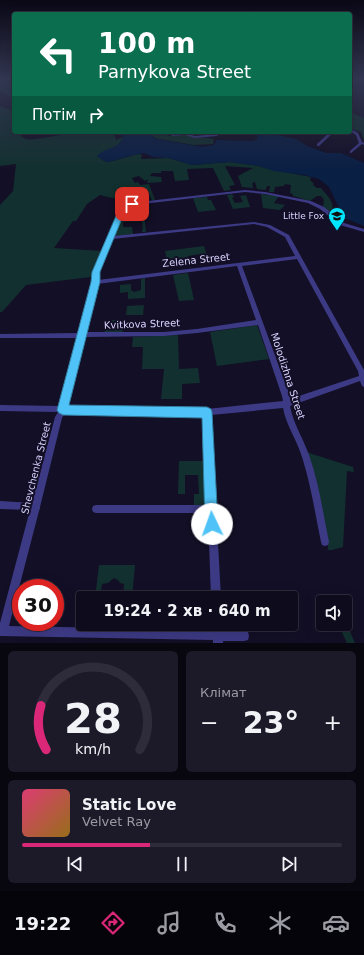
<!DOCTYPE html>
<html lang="uk">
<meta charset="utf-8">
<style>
:root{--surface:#0e0b1c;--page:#1c1929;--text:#f1f3f6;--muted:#9b9ba3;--line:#2e2b3b;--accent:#db2777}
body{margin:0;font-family:"DejaVu Sans",sans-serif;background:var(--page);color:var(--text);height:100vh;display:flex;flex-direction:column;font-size:15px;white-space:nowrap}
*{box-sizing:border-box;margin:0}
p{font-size:13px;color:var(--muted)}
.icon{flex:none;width:22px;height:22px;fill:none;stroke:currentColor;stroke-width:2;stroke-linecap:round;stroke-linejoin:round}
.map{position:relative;height:643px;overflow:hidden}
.details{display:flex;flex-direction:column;gap:8px;padding:8px;background:#08060f;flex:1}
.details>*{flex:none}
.top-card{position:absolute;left:12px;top:12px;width:340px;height:122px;border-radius:4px;box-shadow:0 4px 16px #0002,0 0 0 1px var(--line);background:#0b6e4f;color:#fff;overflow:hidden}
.buttons{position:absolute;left:316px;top:595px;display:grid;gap:8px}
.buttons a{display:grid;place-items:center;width:36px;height:36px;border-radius:4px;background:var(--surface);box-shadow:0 4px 16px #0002,0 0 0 1px var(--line);font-size:20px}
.speed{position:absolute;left:12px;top:579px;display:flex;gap:8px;font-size:20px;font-weight:700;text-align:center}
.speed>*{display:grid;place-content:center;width:52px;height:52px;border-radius:50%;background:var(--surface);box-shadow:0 4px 16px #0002,0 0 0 1px var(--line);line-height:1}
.speed .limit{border:6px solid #d22;background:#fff;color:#111}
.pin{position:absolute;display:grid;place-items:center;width:34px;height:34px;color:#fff;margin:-17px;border-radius:8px;box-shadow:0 2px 6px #0006}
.me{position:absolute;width:44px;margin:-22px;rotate:357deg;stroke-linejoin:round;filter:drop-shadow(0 0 3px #0008)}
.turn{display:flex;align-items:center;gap:14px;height:84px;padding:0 20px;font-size:18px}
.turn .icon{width:52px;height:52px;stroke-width:2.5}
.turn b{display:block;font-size:28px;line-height:34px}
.then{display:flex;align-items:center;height:38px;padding:0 20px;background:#0003;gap:8px;font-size:15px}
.big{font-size:30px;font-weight:700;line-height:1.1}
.details .card{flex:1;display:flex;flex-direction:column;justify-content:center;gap:6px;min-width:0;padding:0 14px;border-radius:6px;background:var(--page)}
.details .dial{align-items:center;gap:0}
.dial svg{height:104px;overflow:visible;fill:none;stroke:var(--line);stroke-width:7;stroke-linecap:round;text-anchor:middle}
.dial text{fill:var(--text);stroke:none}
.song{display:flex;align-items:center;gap:12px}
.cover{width:48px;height:48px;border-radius:6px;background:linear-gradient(135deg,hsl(340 70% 55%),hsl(40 70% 35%))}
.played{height:4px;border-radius:2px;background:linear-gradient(90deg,var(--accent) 40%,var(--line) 40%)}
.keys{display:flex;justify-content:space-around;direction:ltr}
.heat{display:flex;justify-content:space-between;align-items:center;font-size:22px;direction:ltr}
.details .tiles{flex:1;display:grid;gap:8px;grid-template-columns:1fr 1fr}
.card:last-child{grid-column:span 2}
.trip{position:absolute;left:76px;top:591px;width:222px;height:40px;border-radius:4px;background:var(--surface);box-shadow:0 4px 16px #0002,0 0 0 1px var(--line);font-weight:700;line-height:40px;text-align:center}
.menu{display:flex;height:64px;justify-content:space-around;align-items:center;background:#06040b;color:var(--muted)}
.menu .icon{width:28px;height:28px}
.menu .selected{color:var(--accent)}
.menu b{font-size:18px;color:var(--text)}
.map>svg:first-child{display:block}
.green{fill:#12302f}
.water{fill:#0a1f44}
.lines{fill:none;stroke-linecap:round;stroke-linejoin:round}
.stream{stroke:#0a1f44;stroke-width:1}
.street{fill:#3d3a85;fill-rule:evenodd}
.route{fill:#4fc3f7;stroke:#337fa1}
.labels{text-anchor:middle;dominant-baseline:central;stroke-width:4;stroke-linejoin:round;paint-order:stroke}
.far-poi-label{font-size:9px;fill:#d9d4ff;stroke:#130f26;text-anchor:end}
.street-label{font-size:10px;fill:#d9d4ff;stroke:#130f26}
</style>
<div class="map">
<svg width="364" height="643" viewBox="0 0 364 643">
<rect width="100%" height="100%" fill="#130f26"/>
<g class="green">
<polygon points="0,79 6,79 14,85 14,99 0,90"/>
<path d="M 0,105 L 4,108 L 14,110 L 14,132 L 22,132 L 21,136 C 21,136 25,139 26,139 C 39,143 114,118 116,140 L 123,137 C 120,148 107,151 98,156 L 104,161 L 109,162 L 138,154 L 142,155 L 141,159 L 168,158 L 192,165 L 230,162 L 259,166 L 269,169 L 311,177 L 310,180 L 314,184 L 313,185 L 317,188 L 321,188 C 327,196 335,201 332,212 L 331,213 L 323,208 L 324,200 L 321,196 L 317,196 L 310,201 L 293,196 L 293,194 L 290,193 L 291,185 L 285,184 L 284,186 L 275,187 L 274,192 L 269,192 L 270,186 L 267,186 L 266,190 L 257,189 L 255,182 L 252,183 L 253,188 L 242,187 L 238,176 L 253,168 L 225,166 L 235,185 L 229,186 L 231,190 L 224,191 L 213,168 L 187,169 L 189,180 L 175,181 L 173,171 L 161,171 L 161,173 L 152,173 L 150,176 L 161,177 L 162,182 L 147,183 L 148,179 L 145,181 L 139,176 L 132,178 L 135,183 L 138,182 L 140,185 L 149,184 L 155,200 L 152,200 L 148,191 L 136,192 L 138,201 L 135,202 L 133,195 L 127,197 L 131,202 L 129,202 L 100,195 L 87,204 L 76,221 L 73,221 L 54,248 L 102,251 L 91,277 L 26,285 L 2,312 L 0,312 L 0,205 L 13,191 L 16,164 L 0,166 Z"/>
<polygon points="350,112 364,118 364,141 361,132 350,128"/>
<polygon points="149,132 161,132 169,136 186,135 214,139 213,144 194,145 159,139 155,138"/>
<polygon points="232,194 234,197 232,198 235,203 243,202 240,196 246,195 250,207 233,209 227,195"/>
<polygon points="261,194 279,196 274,203 285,205 280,210 263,208"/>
<polygon points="207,197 208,200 211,200 216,210 198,212 193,198"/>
<path d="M 143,204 L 146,232 L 142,232 L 142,230 L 143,229 L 142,221 L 123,222 L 123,227 L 132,227 L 133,234 L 117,236 L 114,234 C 120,218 125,206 143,204 Z"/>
<polygon points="204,246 209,263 204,263 201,254 188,256 190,264 182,263 178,259 167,260 165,251"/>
<polygon points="188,273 194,300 179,301 173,275"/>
<polygon points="145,278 145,298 128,299 128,292 120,293 120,285 131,284 131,290 134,292 141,290 141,279"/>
<polygon points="144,305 143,315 126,315 127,306"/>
<polygon points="107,320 125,320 122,334 104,334"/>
<polygon points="257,325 269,359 217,366 210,332"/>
<polygon points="178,335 179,369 198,368 200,383 182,384 182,399 161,399 164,369 142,369 143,347 132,347 133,337"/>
<polygon points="304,449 309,453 353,467 354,472 347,471 343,547 332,550 328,550 328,542"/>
<polygon points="179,461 205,461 206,502 202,506 194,506 194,494 199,494 198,475 185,475 185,494 178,494"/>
<polygon points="99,565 135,565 132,598 123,598 124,584 120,583 118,580 114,578 108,583 102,584 100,598 95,598"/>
<polygon points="345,622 347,625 355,643 347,643 338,624 345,624"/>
</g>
<path class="water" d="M 119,132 L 147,132 L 156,139 L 202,147 L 214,145 L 217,140 L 253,141 L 257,139 L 258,134 L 266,133 L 296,139 L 307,146 L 326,153 L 341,153 L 364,163 L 364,226 L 344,218 L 329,187 L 319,179 L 304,175 L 274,171 L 259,166 L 230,162 L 192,165 L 168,158 L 153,157 L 144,153 L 133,155 L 109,162 L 104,161 L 97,156 C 105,147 119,150 123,137 Z"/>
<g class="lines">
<polyline class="stream" points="1,79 3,87 14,92"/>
<g class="street">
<polygon points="8,79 11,79 14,82 14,84"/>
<polygon points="350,128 358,133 362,142 364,143 364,145 362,144 351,153 350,153 350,151 359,143 356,135 350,131"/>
<polygon points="162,132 167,132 173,134 185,133 195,136 216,134 217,132 221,132 217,136 195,138 185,135 173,136"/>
<polygon points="284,132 308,132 306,133 286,133"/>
<polygon points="330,132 334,132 319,146 317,146 317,144"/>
<path d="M 245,190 L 265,192 L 311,201 L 324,207 L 344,223 L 364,229 L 364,232 L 340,225 L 320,209 L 308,203 L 265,194 L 245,192 L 134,205 C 121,211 118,224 113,236 L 254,222 L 270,225 L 289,235 L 364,370 L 364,387 L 362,386 L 360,381 L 290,406 C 293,423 303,438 309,455 C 319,483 323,513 329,542 L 328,545 L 325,546 L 322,545 L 321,542 C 315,513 311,485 302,457 C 297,440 286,425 283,408 L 211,415 L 221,598 L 211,598 L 208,513 L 96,513 L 93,512 L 92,509 L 93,506 L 96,505 L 207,505 L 204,415 L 65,413 L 62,418 L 40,507 L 40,508 L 39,511 L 9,626 L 212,630 L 212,624 L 222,624 L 222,630 L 244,631 L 248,632 L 249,636 L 248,640 L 244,641 L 223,641 L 223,643 L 213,643 L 213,640 L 0,636 L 0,623 L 30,510 L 0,509 L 0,501 L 32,503 L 55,417 L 58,412 L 0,411 L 0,405 L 60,406 L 78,338 L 0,338 L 0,334 L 79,333 L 92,282 L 93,273 L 117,216 C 123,208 129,203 139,202 ZM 254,224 L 267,227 L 285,237 L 295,256 L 98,280 L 99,273 L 112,239 ZM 297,259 L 358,371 L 359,376 L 290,399 L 290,396 L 242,266 ZM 237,266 L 256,320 L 197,329 L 164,332 L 85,332 L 97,284 ZM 258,325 L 282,396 L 283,401 L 207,409 L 68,406 L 84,337 L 164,336 L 197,333 Z"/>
</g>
</g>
<linearGradient id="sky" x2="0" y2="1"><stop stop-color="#0a0815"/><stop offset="0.47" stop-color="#333752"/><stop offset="1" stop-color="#333752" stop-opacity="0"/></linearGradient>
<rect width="364" height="169" fill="url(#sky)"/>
<polygon class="route" points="130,203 136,204 126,211 123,216 100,272 100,282 69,405 207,407 211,409 212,412 218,524 216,529 212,531 207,529 205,524 202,418 63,415 59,413 57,410 91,282 92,272 116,216 121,208"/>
<defs>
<symbol id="school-pin" viewBox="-11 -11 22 30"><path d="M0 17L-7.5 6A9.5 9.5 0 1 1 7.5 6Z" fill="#00e5ff" stroke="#130f26"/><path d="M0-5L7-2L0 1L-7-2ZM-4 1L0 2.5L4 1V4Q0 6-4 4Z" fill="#111"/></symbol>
</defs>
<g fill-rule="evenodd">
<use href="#school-pin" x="327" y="206" width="20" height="27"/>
</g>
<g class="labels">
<g class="far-poi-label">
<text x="324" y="216">Little Fox</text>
</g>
<g class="street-label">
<text transform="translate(196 260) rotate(-6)">Zelena Street</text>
<text transform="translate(142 324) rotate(-2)">Kvitkova Street</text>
<text transform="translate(288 376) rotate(72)">Molodizhna Street</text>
<text transform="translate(36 468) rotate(-76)">Shevchenka Street</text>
</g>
</g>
</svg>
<div class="buttons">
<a><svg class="icon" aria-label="sound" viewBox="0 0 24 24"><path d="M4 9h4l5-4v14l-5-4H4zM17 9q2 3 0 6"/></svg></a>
</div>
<div class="speed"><div class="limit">30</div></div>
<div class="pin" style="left:132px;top:204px;background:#d93025"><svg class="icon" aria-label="arrive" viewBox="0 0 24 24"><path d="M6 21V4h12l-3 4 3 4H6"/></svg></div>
<svg class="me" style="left:212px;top:524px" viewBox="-20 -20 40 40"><circle r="19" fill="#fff"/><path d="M0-13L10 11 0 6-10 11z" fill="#4fc3f7"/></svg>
<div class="trip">19:24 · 2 хв · 640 m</div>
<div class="top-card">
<div class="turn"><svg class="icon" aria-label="left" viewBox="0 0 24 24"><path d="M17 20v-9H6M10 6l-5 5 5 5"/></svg><div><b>100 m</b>Parnykova Street</div></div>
<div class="then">Потім<svg class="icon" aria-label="right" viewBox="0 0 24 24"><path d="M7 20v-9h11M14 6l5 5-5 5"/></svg></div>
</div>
</div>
<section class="details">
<div class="tiles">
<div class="card dial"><svg viewBox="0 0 100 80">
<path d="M14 69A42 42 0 1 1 86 69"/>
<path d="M14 69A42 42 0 0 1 10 35" stroke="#db2777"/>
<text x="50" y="56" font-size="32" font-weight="700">28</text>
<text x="50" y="72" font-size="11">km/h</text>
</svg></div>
<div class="card"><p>Клімат</p>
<div class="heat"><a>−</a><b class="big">23°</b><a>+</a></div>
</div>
<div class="card">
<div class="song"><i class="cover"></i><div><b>Static Love</b><p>Velvet Ray</p></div></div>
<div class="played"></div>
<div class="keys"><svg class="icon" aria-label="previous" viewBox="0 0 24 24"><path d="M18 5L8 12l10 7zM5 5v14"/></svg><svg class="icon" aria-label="pause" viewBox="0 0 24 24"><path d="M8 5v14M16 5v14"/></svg><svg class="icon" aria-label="next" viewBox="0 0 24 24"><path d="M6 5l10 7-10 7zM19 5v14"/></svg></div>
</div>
</div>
</section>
<nav class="menu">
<b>19:22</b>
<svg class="icon selected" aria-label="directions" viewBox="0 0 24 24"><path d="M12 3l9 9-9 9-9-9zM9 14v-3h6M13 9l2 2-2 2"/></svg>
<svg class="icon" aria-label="music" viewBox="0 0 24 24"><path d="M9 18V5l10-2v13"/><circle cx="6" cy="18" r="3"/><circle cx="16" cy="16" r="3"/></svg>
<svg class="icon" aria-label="phone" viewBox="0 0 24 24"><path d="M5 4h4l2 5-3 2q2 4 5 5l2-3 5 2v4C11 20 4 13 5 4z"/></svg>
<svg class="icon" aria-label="climate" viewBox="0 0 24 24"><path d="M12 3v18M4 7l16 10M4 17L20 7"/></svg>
<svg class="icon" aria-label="car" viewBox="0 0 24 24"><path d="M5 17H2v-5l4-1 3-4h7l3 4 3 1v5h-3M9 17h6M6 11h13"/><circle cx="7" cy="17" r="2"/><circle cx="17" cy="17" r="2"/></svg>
</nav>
